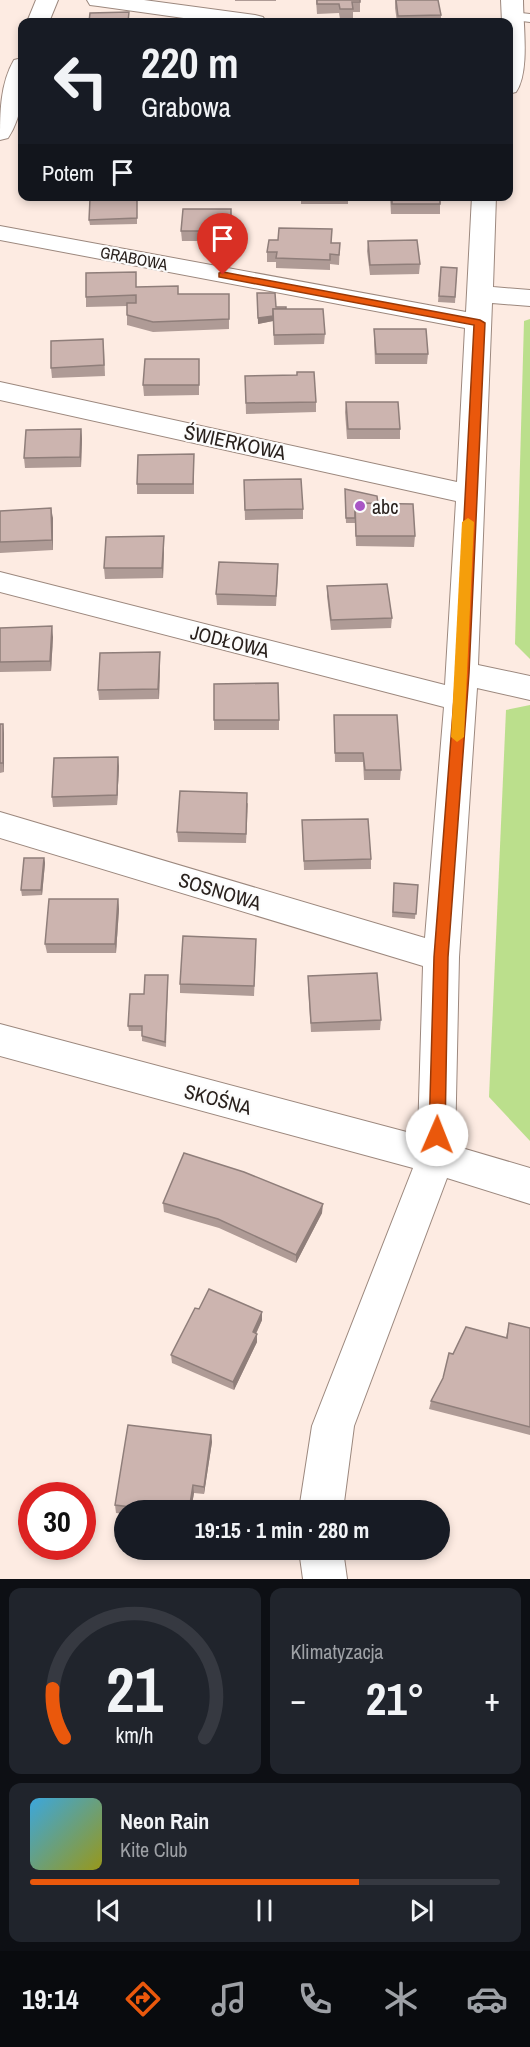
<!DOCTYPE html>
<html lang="pl">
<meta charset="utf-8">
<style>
:root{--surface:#171b24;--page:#20242c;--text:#f1f3f6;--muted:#9ea1a6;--line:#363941;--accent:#ea580c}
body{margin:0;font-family:"Archivo Narrow",sans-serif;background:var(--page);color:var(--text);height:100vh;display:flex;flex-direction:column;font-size:22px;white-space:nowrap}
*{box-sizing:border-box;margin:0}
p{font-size:20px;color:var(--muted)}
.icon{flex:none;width:33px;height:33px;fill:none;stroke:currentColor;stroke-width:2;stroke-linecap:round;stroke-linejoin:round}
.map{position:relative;height:1579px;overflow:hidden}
.drawer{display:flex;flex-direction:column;gap:9px;padding:9px;background:#0d0f14;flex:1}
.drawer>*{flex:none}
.hud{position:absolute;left:18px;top:18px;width:495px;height:183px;border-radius:12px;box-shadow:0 3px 9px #0003;background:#171b24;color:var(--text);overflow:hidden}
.speed{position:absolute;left:18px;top:1482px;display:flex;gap:12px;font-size:30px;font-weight:700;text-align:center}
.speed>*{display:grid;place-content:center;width:78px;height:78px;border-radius:50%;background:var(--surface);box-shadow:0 3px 9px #0003;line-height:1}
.speed .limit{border:9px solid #d22;background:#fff;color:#111}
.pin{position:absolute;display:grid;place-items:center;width:51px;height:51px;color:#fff;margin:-62px -26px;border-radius:50% 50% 50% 0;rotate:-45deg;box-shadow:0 0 6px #0007}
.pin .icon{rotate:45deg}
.me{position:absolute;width:66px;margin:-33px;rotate:1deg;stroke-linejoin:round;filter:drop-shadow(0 0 4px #0008)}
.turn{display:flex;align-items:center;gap:21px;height:126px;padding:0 24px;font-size:27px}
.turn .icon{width:78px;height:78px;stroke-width:2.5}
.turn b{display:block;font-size:42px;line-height:51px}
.then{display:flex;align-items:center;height:57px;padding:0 24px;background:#0003;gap:12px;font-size:22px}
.big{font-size:45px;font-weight:800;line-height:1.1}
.drawer .widget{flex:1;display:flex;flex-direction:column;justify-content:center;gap:9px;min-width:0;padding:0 21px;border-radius:12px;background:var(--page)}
.drawer .dial{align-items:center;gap:0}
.dial svg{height:156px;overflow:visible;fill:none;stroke:var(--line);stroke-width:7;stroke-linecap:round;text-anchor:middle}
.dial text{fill:var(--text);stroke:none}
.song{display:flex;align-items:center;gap:18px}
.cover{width:72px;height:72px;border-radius:9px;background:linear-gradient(135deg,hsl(200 70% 55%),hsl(60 70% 35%))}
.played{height:6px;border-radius:3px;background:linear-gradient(90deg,var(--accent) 70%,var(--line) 70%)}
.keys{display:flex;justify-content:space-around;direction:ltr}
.heat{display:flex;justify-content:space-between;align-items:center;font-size:33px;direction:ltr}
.drawer .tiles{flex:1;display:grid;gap:9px;grid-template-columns:1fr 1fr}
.widget:last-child{grid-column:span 2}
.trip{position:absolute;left:114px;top:1500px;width:336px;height:60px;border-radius:30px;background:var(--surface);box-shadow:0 3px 9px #0003;font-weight:800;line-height:60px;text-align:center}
.dock{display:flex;height:96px;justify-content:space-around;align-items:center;background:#090b0e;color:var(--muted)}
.dock .icon{width:42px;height:42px}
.dock .selected{color:var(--accent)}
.dock b{font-size:27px;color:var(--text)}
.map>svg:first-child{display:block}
.green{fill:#bbdf8c}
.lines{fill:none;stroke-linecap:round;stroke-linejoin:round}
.service-casing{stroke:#9c887e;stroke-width:2}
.minor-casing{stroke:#9c887e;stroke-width:2}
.service{fill:#fff;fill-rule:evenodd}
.minor{fill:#fff;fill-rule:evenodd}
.wall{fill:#af9b96}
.shaded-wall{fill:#8f7e7a}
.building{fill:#ccb4af;stroke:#8f7e7a;stroke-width:1.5}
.route{fill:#ea580c;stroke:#983908;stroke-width:1.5}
.slow{fill:#f59e0b}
.poi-dot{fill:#a956c5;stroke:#fcfcfc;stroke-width:2}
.labels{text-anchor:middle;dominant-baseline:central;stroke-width:4.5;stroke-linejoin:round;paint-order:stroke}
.far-street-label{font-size:16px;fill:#29211d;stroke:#fcfcfc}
.street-label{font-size:20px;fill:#29211d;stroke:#fcfcfc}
.poi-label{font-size:20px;fill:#29211d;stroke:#fcfcfc;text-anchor:start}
</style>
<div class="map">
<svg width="530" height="1579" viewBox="0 0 530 1579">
<rect width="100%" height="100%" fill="#fdebe2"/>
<g class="green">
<polygon points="530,319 530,659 515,644 524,321"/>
<polygon points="530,705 530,1141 489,1097 506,710"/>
</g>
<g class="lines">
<defs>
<polygon id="service" points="512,12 530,14 530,22 507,19 505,16"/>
<g id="minor">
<polygon points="36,0 58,0 49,22 27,22"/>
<polygon points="87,0 144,0 255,15 263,17 266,22 212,22 98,6 90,5"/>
<path d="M 501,0 L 523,0 C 523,24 530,72 516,92 L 508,94 L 508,22 L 502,22 Z"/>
<path d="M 22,58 C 25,83 23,116 8,138 L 0,140 C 0,113 0,84 14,60 Z"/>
<polygon points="472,196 496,196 493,287 530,290 530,306 492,303 478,665 530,676 530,700 477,688 459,957 455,1146 530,1168 530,1204 447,1178 354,1426 343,1510 299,1510 312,1426 413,1168 0,1056 0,1024 418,1135 423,966 0,838 0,812 425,938 444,707 0,592 0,572 445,685 456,501 0,400 0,382 457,482 465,328 0,240 0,226 466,312"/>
<polygon points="299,1550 343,1550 347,1579 303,1579"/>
</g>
</defs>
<use href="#service" class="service-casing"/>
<use href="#minor" class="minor-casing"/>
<use href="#service" class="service"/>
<use href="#minor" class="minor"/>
</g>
<g class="wall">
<rect x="235" y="0" width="41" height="1"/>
<polygon points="316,0 360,0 360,12 353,12 353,19 340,19 339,13 317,14"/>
<polygon points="395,0 441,15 441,22 397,22 395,8"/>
<rect x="301" y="196" width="47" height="8"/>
<polygon points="390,196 440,196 440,214 391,214"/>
<polygon points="137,197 137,224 90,225 89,220"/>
<polygon points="231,219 231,241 182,241 181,231"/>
<polygon points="368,241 420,264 419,274 370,275 367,251"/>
<polygon points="331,243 340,243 339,265 330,264 330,270 276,268 276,262 267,262 267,252"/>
<polygon points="441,267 457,268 455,303 438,302"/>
<polygon points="137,287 178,294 229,294 229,329 153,332 127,325 127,306 86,307 86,297"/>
<polygon points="257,293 276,307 286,309 325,334 324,344 274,345 273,321 258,324"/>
<polygon points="374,329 428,354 427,364 375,364 374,339"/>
<polygon points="104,349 105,376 52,378 51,368"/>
<polygon points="199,359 199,395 144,396 143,385"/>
<polygon points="245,376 316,402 316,412 246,414"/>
<polygon points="346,402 400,429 400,439 347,439 345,412"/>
<polygon points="81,429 82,439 81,467 25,468 24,458"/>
<polygon points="194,454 194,494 137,494 137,484"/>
<polygon points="244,480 303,509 303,519 245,520"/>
<polygon points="345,495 378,504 415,536 414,547 356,546 355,521 355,523 346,523"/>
<polygon points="0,511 53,518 53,550 0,553"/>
<polygon points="164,546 163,578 105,579 104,568"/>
<polygon points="278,574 276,606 217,605 216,594"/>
<polygon points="327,586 392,618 391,628 331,630 327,596"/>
<polygon points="0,628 53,637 51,671 0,672"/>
<polygon points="160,652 160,662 159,699 99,700 98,690"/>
<polygon points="214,684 279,720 279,730 214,730"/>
<polygon points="334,715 401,770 400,780 364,780 363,762 335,762"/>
<polygon points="0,724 4,734 4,772 0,773"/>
<polygon points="119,766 117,805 53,807 52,797"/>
<polygon points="248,803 246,843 178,842 177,832"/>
<polygon points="302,820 371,859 371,869 304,870"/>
<polygon points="44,858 45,863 42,895 22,896 21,890"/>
<polygon points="394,883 418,885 415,919 392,917"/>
<polygon points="118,899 119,909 116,953 47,953 45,944"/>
<polygon points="256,948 254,996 180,993 180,984"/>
<polygon points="168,975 168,980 166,1047 142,1041 142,1031 129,1031 128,1026 144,994"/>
<polygon points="308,976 381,1020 380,1030 311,1032 308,985"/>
<polygon points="163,1203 322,1213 296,1263 219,1228 164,1212"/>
<polygon points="199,1309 262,1320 256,1334 257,1342 234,1390 172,1363 171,1355"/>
<polygon points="509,1323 530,1328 530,1435 429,1409 431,1401 443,1378 453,1354 506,1337"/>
<polygon points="211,1435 212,1442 204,1494 194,1493 191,1510 124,1510 124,1514 116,1513 115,1505"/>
</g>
<g class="shaded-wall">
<polygon points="273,316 273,321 258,324 258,318"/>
<polygon points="81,429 82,439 81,467 80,457"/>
<polygon points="51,508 53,518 53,550 52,540"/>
<polygon points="164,536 164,546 163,578 162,568"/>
<polygon points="52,626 53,637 51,671 50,661"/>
<polygon points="160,652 160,662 159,699 158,689"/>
<polygon points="3,724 4,734 4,772 3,763"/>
<polygon points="118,757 119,766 117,805 117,795"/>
<polygon points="44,858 45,863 42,895 41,890"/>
<polygon points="118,899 119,909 116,953 115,944"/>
<polygon points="323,1204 322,1213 296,1263 296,1255"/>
<polygon points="262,1312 262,1320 253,1340 253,1332"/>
<polygon points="257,1334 257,1342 234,1390 233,1382"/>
<polygon points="211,1435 212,1442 204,1494 204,1487"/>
<polygon points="193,1485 194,1493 191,1510 189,1510"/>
</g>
<g class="building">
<polygon points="317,0 360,0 360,2 352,2 353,9 340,9 339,4 317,4"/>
<polygon points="396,0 438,0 441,15 398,16"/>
<polygon points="129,12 128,22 89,22 90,13"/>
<polygon points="201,21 201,22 158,22"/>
<rect x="392" y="196" width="48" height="8"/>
<polygon points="137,197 137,218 89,220 90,199"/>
<polygon points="183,209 231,209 231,231 181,231"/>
<polygon points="279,228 332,229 331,243 340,243 339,255 330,254 330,260 276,258 277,252 267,252 269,240 278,240"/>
<polygon points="417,240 420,264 370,265 368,241"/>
<polygon points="441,267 457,268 455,297 439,296"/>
<polygon points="136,272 136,287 178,286 178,294 229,294 229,319 153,322 127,315 127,303 136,303 136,295 86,297 86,273"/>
<polygon points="257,293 275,293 276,307 286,307 286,309 273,309 273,316 258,318"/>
<polygon points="273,309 323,309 325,334 274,335"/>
<polygon points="374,329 426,329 428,354 376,354"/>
<polygon points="103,339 104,365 51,368 51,341"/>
<polygon points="145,359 199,359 199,385 143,385"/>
<polygon points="297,372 314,372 316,402 246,403 245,376 297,375"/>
<polygon points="346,402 398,402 400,429 348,429"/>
<polygon points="81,429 80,457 24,458 26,430"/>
<polygon points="194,454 193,484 137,484 138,455"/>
<polygon points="301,479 303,509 245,510 244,480"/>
<polygon points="345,489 377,496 378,504 355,503 355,518 346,518"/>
<polygon points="355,503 413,504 415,536 356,536"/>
<polygon points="51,508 52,540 0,542 0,511"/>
<polygon points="164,536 162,568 104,568 106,537"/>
<polygon points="219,562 278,564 276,596 216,594"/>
<polygon points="387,584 392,618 331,620 327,586"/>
<polygon points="52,626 50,661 0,662 0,628"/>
<polygon points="160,652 158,689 98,690 100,653"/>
<polygon points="278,683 279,720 214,720 214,684"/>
<polygon points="334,715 397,715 401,770 365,770 363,753 335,753"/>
<rect x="0" y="724" width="3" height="39"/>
<polygon points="118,757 117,795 52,797 54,758"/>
<polygon points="180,791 247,793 246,834 177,832"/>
<polygon points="368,819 371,859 304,861 302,820"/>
<polygon points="24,858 44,858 41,890 21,890"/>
<polygon points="394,883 418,885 416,914 393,912"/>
<polygon points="49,899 118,899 115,944 45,944"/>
<polygon points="183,936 256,939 254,986 180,984"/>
<polygon points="377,973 381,1020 311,1023 308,976"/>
<polygon points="145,975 168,975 165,1042 142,1036 142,1026 128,1026 130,994 144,994"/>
<polygon points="184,1153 244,1172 323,1204 296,1255 218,1219 163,1203"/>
<polygon points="209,1289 262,1312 253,1332 257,1334 233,1382 171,1355 195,1308 199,1309"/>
<polygon points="509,1323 530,1328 530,1427 431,1401 443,1378 449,1353 453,1354 466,1327 507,1338"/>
<polygon points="128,1425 211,1435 204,1487 193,1485 189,1510 155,1510 115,1505"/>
</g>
<polygon class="route" points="223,272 480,320 485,323 469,673 448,957 445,1135 443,1140 437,1142 431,1140 429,1135 434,957 456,673 474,325 219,277 219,273"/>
<polygon class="slow" points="468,518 474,522 464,737 457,742 451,737 462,522"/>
<circle class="poi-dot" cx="360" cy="506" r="6"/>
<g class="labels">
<g class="far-street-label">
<text transform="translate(134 258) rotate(11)">GRABOWA</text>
</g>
<g class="street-label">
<text transform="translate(235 442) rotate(12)">ŚWIERKOWA</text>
<text transform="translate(230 641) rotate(14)">JODŁOWA</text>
<text transform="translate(220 891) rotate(17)">SOSNOWA</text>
<text transform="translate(218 1099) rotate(15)">SKOŚNA</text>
</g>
<g class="poi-label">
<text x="372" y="506">abc</text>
</g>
</g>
</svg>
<div class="speed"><div class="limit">30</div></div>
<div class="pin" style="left:223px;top:275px;background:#d93025"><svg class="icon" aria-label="arrive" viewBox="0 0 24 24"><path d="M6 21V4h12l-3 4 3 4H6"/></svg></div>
<svg class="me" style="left:437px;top:1135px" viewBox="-20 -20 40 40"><circle r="19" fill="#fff"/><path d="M0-13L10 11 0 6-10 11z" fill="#ea580c"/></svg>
<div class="trip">19:15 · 1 min · 280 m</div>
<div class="hud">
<div class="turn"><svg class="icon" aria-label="left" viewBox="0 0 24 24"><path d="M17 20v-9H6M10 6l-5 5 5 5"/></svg><div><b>220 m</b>Grabowa</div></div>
<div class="then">Potem<svg class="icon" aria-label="arrive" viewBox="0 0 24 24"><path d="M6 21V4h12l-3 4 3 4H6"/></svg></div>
</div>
</div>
<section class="drawer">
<div class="tiles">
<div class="widget dial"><svg viewBox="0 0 100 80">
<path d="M14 69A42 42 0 1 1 86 69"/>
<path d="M14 69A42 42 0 0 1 8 44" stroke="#ea580c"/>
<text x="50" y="56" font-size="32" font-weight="700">21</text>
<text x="50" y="72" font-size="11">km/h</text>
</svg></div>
<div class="widget"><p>Klimatyzacja</p>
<div class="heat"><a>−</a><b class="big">21°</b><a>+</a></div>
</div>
<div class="widget">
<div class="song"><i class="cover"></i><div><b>Neon Rain</b><p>Kite Club</p></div></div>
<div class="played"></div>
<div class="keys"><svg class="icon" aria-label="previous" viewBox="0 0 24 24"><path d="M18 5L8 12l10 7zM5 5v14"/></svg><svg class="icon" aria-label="pause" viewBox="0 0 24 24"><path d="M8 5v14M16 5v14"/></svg><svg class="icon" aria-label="next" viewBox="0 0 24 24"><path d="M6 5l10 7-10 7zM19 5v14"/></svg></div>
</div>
</div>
</section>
<nav class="dock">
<b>19:14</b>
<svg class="icon selected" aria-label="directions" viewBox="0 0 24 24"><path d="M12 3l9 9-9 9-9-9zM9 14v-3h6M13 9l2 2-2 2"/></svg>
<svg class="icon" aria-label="music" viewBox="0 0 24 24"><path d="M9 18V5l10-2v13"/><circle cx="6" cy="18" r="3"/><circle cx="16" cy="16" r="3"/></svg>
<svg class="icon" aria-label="phone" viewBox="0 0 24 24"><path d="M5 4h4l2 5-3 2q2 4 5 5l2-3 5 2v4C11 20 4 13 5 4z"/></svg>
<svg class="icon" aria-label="climate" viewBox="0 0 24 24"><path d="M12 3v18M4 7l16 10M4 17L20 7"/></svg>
<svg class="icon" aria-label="car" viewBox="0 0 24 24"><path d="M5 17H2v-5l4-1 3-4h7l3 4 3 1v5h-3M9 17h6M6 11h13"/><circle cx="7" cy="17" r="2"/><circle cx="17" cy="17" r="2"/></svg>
</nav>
